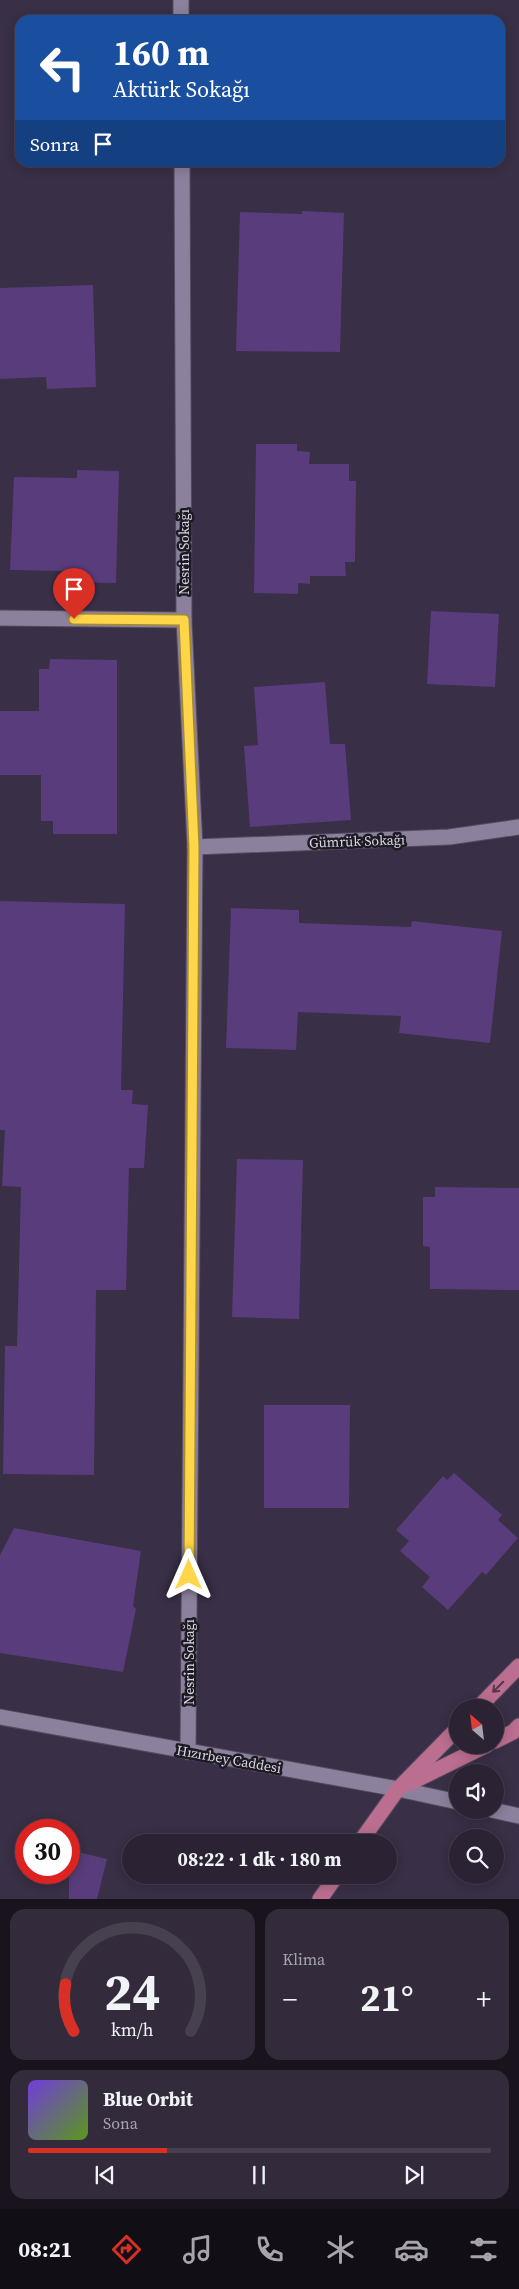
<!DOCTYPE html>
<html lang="tr">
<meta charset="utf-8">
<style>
:root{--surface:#2b2334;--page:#332b3c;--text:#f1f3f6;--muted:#a6a4ac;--line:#47404f;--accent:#d93025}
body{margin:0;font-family:"Source Serif 4",serif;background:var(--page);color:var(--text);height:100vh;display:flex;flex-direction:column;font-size:19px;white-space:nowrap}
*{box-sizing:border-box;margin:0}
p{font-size:16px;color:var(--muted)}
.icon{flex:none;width:28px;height:28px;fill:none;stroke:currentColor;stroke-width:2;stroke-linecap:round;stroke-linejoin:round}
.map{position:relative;height:1899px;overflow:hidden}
.panel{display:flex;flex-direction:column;gap:10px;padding:10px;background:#18131d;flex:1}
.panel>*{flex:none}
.banner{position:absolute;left:15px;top:15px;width:490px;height:152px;border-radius:15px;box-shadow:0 2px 12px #0003,0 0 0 1px var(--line);background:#1a4fa0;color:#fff;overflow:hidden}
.needle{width:32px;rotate:332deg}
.tools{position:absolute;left:449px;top:1699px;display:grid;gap:10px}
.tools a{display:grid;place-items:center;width:55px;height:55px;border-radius:50%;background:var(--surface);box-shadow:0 2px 12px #0003,0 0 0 1px var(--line);font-size:25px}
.speed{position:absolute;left:15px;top:1819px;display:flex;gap:10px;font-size:25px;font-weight:700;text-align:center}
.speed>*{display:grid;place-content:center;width:65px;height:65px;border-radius:50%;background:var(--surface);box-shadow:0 2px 12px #0003,0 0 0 1px var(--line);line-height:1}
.speed .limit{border:8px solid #d22;background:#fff;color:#111}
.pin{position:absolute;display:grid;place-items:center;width:42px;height:42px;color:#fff;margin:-51px -21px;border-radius:50% 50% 50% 0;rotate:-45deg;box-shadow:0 0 5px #0007}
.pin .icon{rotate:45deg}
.me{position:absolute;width:55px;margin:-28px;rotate:0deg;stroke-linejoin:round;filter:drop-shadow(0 0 4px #0008)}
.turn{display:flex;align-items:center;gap:18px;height:105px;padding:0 15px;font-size:22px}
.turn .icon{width:65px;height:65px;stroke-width:2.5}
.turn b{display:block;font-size:35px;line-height:42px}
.then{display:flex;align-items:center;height:48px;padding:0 15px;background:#0003;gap:10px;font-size:19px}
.big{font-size:38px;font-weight:700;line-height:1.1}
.panel .tile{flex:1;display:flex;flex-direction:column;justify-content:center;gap:8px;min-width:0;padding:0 18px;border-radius:15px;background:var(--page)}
.panel .dial{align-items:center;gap:0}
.dial svg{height:130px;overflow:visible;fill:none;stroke:var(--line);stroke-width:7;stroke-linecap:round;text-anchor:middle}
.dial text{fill:var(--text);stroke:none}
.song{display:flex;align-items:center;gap:15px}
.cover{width:60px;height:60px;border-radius:8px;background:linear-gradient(135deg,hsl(260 70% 55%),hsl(90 70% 35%))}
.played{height:5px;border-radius:2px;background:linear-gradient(90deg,var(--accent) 30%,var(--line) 30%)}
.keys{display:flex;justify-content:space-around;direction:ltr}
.heat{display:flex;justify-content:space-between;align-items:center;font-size:28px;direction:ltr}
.panel .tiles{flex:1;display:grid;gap:10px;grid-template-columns:1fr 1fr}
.tile:last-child{grid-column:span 2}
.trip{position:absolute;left:122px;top:1834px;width:275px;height:50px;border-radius:25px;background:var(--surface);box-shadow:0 2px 12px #0003,0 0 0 1px var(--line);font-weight:700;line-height:50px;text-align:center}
.tabs{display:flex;height:80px;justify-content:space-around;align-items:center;background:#110e15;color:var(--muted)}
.tabs .icon{width:35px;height:35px}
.tabs .active{color:var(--accent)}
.tabs b{font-size:22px;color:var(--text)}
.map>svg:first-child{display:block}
.building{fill:#593c7b}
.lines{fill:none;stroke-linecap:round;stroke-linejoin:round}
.minor-casing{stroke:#544c60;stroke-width:17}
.tertiary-casing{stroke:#544c60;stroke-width:17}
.primary-casing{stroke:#544c60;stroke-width:17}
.minor{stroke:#8c819c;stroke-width:15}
.tertiary{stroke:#8c819c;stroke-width:15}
.primary{stroke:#bb6e8f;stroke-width:15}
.oneway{stroke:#553749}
.route-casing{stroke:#a68a30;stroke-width:12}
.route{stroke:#ffd54a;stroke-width:9}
.labels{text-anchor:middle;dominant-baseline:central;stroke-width:5;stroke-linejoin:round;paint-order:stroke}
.street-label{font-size:14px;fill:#dbd6e4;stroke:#1e1a24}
</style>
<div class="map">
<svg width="519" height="1899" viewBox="0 0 519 1899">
<rect width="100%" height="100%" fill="#392f46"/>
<g class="building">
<polygon points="302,211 344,213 340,352 236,351 240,212 302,214"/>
<polygon points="93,285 96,387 47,389 46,377 0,379 0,288"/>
<polygon points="256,444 297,444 297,451 310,452 309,464 349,464 349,481 356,481 355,562 345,562 346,576 310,576 310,584 298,583 298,594 254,593"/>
<polygon points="77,470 119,471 116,583 66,582 66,571 10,570 14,477 77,478"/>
<polygon points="431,611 499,614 495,687 427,684"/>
<polygon points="50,659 117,660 117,834 53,834 53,821 41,821 41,775 0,775 0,711 39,711 39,669 49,669"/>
<polygon points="325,682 330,744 345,744 351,820 250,827 244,746 258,745 254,687"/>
<polygon points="0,901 125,904 121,1090 133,1090 132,1104 148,1105 144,1168 129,1168 126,1290 96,1290 94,1475 3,1474 5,1346 17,1346 21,1187 2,1186 5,1130 0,1130"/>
<polygon points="231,908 299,910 299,923 411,927 412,921 502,931 490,1043 399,1033 401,1016 298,1012 296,1050 226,1048"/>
<polygon points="237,1159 303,1160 299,1319 232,1317"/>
<polygon points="435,1187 519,1188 519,1290 430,1289 430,1247 423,1246 423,1197 435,1197"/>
<polygon points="264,1405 350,1405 349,1508 264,1508"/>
<polygon points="454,1473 502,1515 498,1520 518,1538 486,1575 482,1572 448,1610 422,1587 430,1577 400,1551 409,1541 396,1530 443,1476 447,1480"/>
<polygon points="14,1528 141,1551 133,1606 136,1609 123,1672 0,1653 0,1555"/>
<polygon points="69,1850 107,1859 97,1899 69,1899"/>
</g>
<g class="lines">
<defs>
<g id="minor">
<polyline points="181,0 181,20"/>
<polyline points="182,162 184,620 195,847 188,1752"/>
<polyline points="0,618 184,620"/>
<polyline points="195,847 449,837 519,827"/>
</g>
<g id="tertiary">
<polyline points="0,1717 398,1789 458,1802"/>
<polyline points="492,1810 519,1816"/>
</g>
<g id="primary">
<polyline points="478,1708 519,1666"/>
<polyline points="495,1741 513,1732 519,1726"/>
<polyline points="408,1784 487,1745"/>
<polyline points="360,1842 398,1789 458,1728"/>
<polyline points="320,1899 337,1875"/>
</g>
</defs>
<use href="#minor" class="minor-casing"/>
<use href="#tertiary" class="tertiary-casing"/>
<use href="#primary" class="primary-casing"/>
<use href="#minor" class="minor"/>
<use href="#tertiary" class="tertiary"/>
<use href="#primary" class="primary"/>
</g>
<defs><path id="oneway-shaft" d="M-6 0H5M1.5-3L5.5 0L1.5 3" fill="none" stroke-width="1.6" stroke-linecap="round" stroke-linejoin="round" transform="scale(1.25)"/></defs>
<use class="oneway" href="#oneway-shaft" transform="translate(498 1687) rotate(135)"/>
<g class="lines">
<defs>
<polyline id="route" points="74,619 184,620 194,847 189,1575"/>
</defs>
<use href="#route" class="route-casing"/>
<use href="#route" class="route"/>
</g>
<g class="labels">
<g class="street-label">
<text transform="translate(184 552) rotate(-90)">Nesrin Sokağı</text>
<text transform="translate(357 841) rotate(-2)">Gümrük Sokağı</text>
<text transform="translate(189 1662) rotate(-90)">Nesrin Sokağı</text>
<text transform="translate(229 1759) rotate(10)">Hızırbey Caddesi</text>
</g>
</g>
</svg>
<div class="tools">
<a><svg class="needle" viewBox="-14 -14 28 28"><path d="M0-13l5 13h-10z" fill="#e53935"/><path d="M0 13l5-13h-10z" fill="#a6a4ac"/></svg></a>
<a><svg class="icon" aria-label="sound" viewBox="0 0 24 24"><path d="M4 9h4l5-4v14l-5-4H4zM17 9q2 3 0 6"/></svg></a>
<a><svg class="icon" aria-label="search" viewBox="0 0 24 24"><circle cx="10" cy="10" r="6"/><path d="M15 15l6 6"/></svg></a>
</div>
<div class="speed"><div class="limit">30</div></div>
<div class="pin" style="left:74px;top:619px;background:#d93025"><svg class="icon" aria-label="arrive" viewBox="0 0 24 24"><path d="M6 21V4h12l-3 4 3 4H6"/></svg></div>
<svg class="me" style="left:189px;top:1575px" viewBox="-20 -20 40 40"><path d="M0-17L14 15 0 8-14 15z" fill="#ffd54a" stroke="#fff" stroke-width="4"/></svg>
<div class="trip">08:22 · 1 dk · 180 m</div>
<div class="banner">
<div class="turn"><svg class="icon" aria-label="left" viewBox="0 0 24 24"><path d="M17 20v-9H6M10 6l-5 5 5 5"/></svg><div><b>160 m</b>Aktürk Sokağı</div></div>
<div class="then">Sonra<svg class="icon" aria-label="arrive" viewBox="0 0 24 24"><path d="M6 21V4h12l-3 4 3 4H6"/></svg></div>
</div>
</div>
<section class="panel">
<div class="tiles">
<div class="tile dial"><svg viewBox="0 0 100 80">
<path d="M14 69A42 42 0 1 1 86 69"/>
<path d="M14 69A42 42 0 0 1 9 40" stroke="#d93025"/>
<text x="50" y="56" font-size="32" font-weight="700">24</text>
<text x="50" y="72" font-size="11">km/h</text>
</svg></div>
<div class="tile"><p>Klima</p>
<div class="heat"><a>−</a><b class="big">21°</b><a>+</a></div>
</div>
<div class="tile">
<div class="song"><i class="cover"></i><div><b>Blue Orbit</b><p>Sona</p></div></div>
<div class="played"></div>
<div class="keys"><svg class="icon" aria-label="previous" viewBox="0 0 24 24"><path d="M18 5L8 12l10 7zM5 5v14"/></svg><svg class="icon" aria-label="pause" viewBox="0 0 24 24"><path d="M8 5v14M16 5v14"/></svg><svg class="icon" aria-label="next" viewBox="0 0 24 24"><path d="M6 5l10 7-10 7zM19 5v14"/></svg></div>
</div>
</div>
</section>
<nav class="tabs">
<b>08:21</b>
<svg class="icon active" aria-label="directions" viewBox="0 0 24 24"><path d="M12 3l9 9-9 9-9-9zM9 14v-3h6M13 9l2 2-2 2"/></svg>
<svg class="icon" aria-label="music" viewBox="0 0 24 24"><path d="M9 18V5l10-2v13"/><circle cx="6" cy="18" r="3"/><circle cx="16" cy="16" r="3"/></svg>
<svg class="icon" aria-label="phone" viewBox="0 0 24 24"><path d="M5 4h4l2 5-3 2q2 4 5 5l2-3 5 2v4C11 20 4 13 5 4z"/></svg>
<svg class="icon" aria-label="climate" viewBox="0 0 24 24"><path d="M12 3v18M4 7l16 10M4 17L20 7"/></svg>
<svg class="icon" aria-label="car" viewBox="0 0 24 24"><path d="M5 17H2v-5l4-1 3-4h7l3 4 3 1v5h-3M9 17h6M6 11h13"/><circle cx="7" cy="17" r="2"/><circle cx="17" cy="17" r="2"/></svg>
<svg class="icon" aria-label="filters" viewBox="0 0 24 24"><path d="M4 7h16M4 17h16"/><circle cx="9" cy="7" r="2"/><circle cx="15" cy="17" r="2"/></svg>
</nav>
